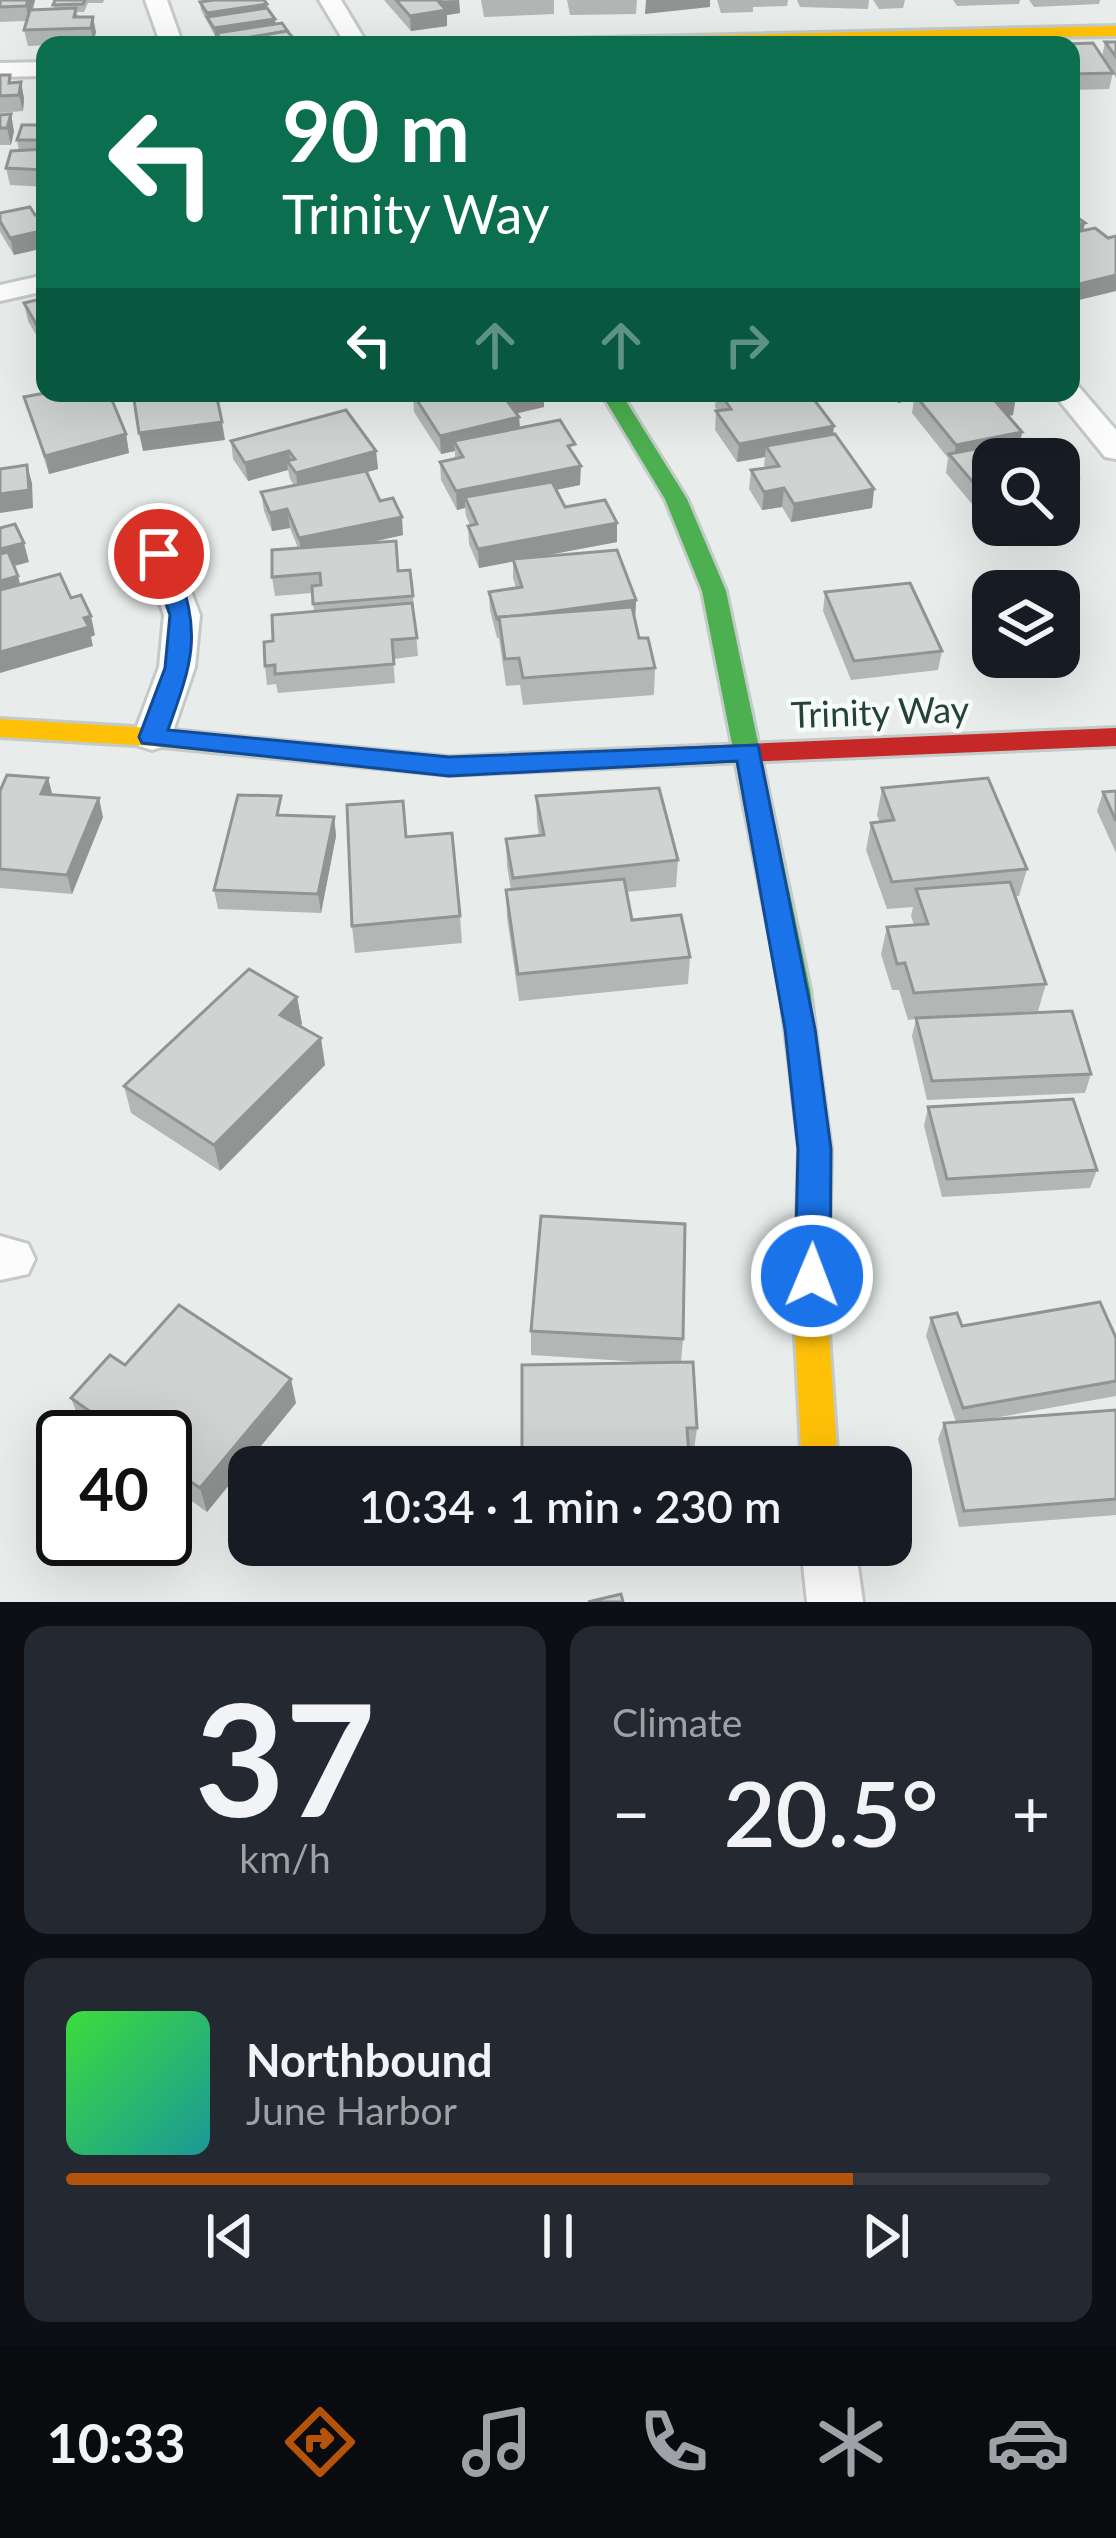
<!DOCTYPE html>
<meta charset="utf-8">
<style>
:root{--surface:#171b24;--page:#242831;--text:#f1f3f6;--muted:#9ea1a6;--line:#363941;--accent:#b45309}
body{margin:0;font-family:Lato,sans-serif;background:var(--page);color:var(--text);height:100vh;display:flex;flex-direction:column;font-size:45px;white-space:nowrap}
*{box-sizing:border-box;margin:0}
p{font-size:39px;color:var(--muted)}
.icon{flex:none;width:66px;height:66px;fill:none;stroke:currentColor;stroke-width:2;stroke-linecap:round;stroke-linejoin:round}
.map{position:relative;height:1602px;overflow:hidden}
.side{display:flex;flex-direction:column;gap:24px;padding:24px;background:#0d0f14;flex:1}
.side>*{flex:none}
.guide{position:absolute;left:36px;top:36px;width:1044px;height:366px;border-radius:24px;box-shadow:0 12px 48px #0002;background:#0b6e4f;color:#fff;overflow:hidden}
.fabs{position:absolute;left:972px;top:438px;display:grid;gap:24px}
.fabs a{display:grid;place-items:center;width:108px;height:108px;border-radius:24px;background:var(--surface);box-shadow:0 12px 48px #0002;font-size:60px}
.speed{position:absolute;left:36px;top:1410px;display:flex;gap:24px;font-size:60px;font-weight:700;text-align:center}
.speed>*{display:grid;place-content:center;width:156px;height:156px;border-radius:50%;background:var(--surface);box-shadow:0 12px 48px #0002;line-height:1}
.speed .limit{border:6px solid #111;border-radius:18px;background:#fff;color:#111}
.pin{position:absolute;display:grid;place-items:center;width:102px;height:102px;color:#fff;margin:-51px;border:6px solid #fff;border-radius:50%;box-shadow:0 3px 12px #0007}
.me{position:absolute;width:132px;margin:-66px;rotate:1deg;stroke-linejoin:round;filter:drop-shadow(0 0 9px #0008)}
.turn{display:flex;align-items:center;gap:42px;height:252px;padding:0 48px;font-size:54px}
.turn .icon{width:156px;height:156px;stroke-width:2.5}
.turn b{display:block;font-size:84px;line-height:102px}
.lanes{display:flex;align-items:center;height:114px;padding:0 48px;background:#0003;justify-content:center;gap:60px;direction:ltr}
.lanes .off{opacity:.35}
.big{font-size:90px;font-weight:600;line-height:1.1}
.side .tile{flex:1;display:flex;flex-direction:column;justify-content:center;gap:18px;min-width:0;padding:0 42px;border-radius:24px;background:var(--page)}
.side .dial{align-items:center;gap:0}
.dial b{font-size:156px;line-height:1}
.song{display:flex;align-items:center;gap:36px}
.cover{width:144px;height:144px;border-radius:18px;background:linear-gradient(135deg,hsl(120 70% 55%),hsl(180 70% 35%))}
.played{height:12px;border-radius:6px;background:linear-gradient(90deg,var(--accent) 80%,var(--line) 80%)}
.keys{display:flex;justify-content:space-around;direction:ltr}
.heat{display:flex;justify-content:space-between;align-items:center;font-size:66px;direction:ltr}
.side .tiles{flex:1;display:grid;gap:24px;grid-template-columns:1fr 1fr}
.tile:last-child{grid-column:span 2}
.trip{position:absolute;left:228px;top:1446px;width:684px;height:120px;border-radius:24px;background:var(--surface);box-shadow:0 12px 48px #0002;font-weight:600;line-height:120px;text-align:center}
.menu{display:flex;height:192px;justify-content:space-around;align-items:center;background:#090b0e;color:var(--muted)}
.menu .icon{width:84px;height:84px}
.menu .current{color:var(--accent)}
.menu b{font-size:54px;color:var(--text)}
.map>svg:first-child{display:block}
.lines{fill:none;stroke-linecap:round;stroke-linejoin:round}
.street-casing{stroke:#c5cac8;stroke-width:6}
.fast-casing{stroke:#c3cbc8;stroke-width:6}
.slow-casing{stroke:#c3cbc8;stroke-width:6}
.jam-casing{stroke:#c3cbc8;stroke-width:6}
.street{fill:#fcfcfc;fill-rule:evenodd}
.fast{fill:#4caf50;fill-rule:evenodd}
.slow{fill:#ffc107;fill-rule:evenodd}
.jam{fill:#c62828;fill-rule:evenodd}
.wall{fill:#b2b6b5}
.shaded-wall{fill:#919493}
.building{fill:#cfd4d2;stroke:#919493;stroke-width:3}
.route{fill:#1a73e8;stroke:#114b97;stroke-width:3}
.labels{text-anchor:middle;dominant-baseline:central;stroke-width:9;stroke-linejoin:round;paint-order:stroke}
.street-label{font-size:36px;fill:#24423a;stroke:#f7fbf9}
</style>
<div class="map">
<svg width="1116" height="1602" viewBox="0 0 1116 1602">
<rect width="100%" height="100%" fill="#e8edeb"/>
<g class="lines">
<defs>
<g id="street">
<polygon points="145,0 167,0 183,45 161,45"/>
<polygon points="319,0 341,0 368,45 346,45"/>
<polygon points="45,62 45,76 0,77 0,63"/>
<polygon points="45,275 45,291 0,301 0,285"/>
<polygon points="1071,385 1079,387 1116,430 1116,459 1105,457 1053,393 1071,393"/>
<polygon points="148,513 165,523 200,615 195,667 171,737 165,746 152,750 139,746 133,737 159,667 164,615 131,523"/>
<polygon points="0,1236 28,1244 35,1259 28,1274 0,1280"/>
<polygon points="801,1545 855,1545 863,1602 807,1602"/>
</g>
<polygon id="fast" points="601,393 621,393 687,499 726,591 810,989 820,1069 816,1078 805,1082 794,1078 790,1069 780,989 702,591 665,499"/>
<g id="slow">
<polygon points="1116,26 1116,36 508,45 516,40"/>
<polygon points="0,719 152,728 449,757 583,751 596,760 583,769 449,775 152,746 0,737"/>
<polygon points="805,1056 816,1060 820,1069 831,1149 828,1318 838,1467 802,1467 794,1318 799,1149 790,1069 794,1060"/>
</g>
<polygon id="jam" points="1116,728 1116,746 583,769 570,760 583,751"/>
</defs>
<use href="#street" class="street-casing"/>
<use href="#fast" class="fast-casing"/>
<use href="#slow" class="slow-casing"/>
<use href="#jam" class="jam-casing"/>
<use href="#street" class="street"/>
<use href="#fast" class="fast"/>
<use href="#slow" class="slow"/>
<use href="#jam" class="jam"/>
</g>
<g class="wall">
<polygon points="0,0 35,0 33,10 54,9 55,0 104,0 103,3 88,3 84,12 77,12 78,17 96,32 93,43 28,46 24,30 27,21 0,22"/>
<polygon points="384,0 459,0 460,13 447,15 447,26 411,31"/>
<polygon points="481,0 554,0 554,14 484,17"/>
<polygon points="567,0 637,0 636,14 570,15"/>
<polygon points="717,0 788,0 787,6 753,7 753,12 721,13"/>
<polygon points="797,0 869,0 868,9 800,7"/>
<polygon points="873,0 905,0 903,8 879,9"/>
<polygon points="953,0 1020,0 1019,4 957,6"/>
<polygon points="1029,0 1100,0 1099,4 1034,7"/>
<polygon points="200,2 268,9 276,24 297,42 297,45 219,45 217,36 215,36 201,10"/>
<polygon points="1105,42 1116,42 1116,78 1113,73 1109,89 1071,90 1071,45 1102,57"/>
<polygon points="0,75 12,83 24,98 23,111 0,113"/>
<polygon points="0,115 14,131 11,145 0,145"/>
<polygon points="45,125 45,187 10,185 6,168 19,151 17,140"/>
<polygon points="0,213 35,215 14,255 0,232"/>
<polygon points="45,298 45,350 28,321 24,303"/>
<polygon points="418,393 544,393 544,407 517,413 519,417 520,428 575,458 580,485 556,490 565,507 617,523 617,542 537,557 636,600 635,619 639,638 655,668 654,695 523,705 520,685 506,686 499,638 497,638 490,610 489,592 516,588 513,578 513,561 479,568 469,544 468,526 470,525 466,516 465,508 457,510 441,480 440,462 455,459 455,451 441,454 414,412 413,394"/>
<polygon points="703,393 809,393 833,434 874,489 872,508 791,522 782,507 762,510 749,489 751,470 766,468 764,465 765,457 737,462 715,430 716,411 718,411 715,407 716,398 709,399"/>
<polygon points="887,393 1013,393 1013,415 1008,416 993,459 993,525 1012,525 993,529 946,473 948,458 912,413 914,399 898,403"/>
<polygon points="24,397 126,434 129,453 49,474"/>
<polygon points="231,441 376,451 378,469 367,472 380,501 403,535 369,543 398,571 413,596 418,656 393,659 395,683 278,693 276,684 267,685 265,666 273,641 314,611 312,593 275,596 272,577 298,548 290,528 272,531 264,511 261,492 294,485 290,479 288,470 248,481 233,459"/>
<polygon points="825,592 942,651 938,670 851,680 823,611"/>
<polygon points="48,778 52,794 103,817 72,894 0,888 0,791"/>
<polygon points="882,788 1027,869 1019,896 1015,896 1046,984 1038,1011 971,1015 1091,1074 1085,1093 927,1100 912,1036 916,1019 908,1020 899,990 892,990 881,954 887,927 914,925 911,916 913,907 887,909 866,850 871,823 880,822 877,815"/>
<polygon points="1116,791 1116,853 1097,811 1103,792"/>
<polygon points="536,796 678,860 676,887 626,892 632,920 690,957 688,984 519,1001 507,917 506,890 511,890 507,866 506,839 539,836 537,823"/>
<polygon points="284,815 334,817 336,836 321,913 218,909 214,890"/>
<polygon points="406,837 460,916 462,943 355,953 352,926"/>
<polygon points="297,997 302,1024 300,1026 325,1065 220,1171 131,1113 124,1086"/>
<polygon points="928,1107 1097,1170 1090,1188 942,1197 924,1126"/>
<polygon points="931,1318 962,1326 1116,1338 1116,1396 989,1419 1116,1410 1116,1515 959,1527 938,1439 944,1423 956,1422 926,1336"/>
<polygon points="531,1331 683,1339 681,1362 697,1428 694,1451 689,1451 658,1363 531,1355"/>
<polygon points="125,1365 296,1403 207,1512 165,1482 165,1437 102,1437 80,1422 71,1398"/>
</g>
<g class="shaded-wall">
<polygon points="28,0 35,0 29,21 26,6"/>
<polygon points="459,0 460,13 447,15 447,26 411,31 410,16 438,1"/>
<polygon points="646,0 710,0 710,7 645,14"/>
<polygon points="267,4 268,12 208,21 207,13"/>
<polygon points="93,17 96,32 93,43 91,28"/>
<polygon points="275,19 276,27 215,36 214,28"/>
<polygon points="21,82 24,98 23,111 19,95"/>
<polygon points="11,114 14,131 11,145 7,128"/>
<polygon points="1085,223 1081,241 1071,243 1071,227"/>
<polygon points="45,230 45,248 14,255 10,238"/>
<polygon points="1116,275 1116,291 1071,302 1071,286"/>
<polygon points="203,393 214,393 216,407 205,408"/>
<polygon points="527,393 544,393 544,407 506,416 505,398"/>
<polygon points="900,393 937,393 915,395 914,399 898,403"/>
<polygon points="1016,397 1013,415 991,419 995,401"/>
<polygon points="519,417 520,435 454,441 455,451 441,454 440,436"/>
<polygon points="222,422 225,440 143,451 139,433"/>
<polygon points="834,426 832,444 766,446 765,457 737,462 739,444"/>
<polygon points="1022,432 1019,451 953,459 956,445"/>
<polygon points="126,434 129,453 49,474 45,456"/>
<polygon points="289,451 291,466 287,461 288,470 248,481 245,463"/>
<polygon points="376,451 378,469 298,491 296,473"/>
<polygon points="27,465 32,483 33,508 0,513 0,494"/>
<polygon points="581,466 580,485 469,507 465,497 465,508 457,510 456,491"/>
<polygon points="1078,478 1068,513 1059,515 1061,482"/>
<polygon points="784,488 782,507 762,510 764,492"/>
<polygon points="874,489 872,508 791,522 794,504"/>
<polygon points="287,509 290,528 272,531 270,513"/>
<polygon points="402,517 403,535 302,557 299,538"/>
<polygon points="617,523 617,542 479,568 478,549"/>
<polygon points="24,543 29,562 0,570 0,549"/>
<polygon points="18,576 23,595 0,601 0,581"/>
<polygon points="636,600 635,619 499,619"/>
<polygon points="91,616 95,635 91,637 93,646 0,673 0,652"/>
<polygon points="48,778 53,797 41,794"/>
<polygon points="99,798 103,817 72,894 67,875"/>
<polygon points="334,817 336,836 321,913 318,894"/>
<polygon points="297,997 302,1024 285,1041 280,1015"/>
<polygon points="321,1038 325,1065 220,1171 214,1145"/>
<polygon points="291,1379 296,1403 207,1512 200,1488"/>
</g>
<g class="building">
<polygon points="0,0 28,0 26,6 0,7"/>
<polygon points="55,0 85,0 83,4 53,5"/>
<polygon points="214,0 264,0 267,4 207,13 200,2"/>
<polygon points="396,0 442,0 438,1 446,10 410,16"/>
<polygon points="76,8 74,17 93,17 91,28 24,30 30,10"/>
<polygon points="267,8 275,19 214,28 207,17"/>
<polygon points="282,23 289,33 287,31 222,42 217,33"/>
<polygon points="287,31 297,42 278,45 221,45 219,43"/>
<polygon points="1105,42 1116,42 1116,57"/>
<polygon points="992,43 994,45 952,45"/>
<polygon points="1093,43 1113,73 1071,74 1071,45 1036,45"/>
<polygon points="0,75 10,75 9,83 21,82 19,95 0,96"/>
<polygon points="11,114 7,128 0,128 0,115"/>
<polygon points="22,125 45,125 45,140 17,140"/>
<polygon points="45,149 45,170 6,168 11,151"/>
<polygon points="30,207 35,215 45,213 45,230 10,238 0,221 0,213"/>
<polygon points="1071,213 1085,223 1071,227"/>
<polygon points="1095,228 1108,238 1116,236 1116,275 1071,286 1071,233"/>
<polygon points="45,298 45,335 43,336 24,303"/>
<polygon points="45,393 109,393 126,434 45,456 24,397"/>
<polygon points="133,393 203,393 204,399 217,398 222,422 139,433"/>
<polygon points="418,393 527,393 505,398 519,417 440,436 413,394"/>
<polygon points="720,393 809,393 834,426 739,444 716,411 731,409"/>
<polygon points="928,393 1013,393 1016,397 995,401 1022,432 956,445 915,395"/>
<polygon points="346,410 376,451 296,473 287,461 295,459 289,451 245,463 231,441"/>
<polygon points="560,420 575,444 568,446 581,466 456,491 440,462 463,457 454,441"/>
<polygon points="835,434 874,489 794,504 784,488 764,492 751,470 779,466 766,446"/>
<polygon points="1023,440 1040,459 993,459 993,506 949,454"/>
<polygon points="1058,457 1078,478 1061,482 1072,495 1059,497 1059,459 1049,459"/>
<polygon points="27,465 29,490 0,494 0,469"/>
<polygon points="366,471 380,501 393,498 402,517 299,538 287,509 270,513 261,492"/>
<polygon points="552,482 565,507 605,500 617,523 478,549 468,526 477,524 465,497"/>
<polygon points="15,524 24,543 0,549 0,528"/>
<polygon points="396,541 398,571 410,570 413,596 313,604 312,586 321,585 320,573 272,577 272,550"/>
<polygon points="617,550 636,600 497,619 489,592 522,587 513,559"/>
<polygon points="8,552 18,576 0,581 0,554"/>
<polygon points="60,574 71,598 81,595 91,616 84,618 89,627 0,652 0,590"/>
<polygon points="910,583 942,651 854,661 825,592"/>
<polygon points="412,603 417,638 392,640 394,664 275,674 275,665 265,666 264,642 273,641 272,615"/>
<polygon points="632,607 639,638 648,638 655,668 523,678 519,658 505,659 499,617"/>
<polygon points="7,775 48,778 41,794 99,798 67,875 0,869 0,791"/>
<polygon points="988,778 1027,869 892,882 871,823 894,820 882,788"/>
<polygon points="659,788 678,860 513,878 506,839 544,835 536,796"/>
<polygon points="1116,791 1116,821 1103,792"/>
<polygon points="238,795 281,796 277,815 334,817 318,894 214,890"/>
<polygon points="403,801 406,837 452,833 460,916 352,926 347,805"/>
<polygon points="624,879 632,920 681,915 690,957 518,974 506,890"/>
<polygon points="1010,882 1046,984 914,993 905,963 897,964 887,927 928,924 916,889"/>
<polygon points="249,969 297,997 280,1015 321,1038 214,1145 124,1086"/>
<polygon points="1072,1011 1091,1074 932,1081 916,1018"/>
<polygon points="1073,1099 1097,1170 947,1179 928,1107"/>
<polygon points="541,1216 685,1224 683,1339 531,1331"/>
<polygon points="1100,1302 1116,1338 1116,1381 963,1408 931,1318 957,1313 962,1326"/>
<polygon points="179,1305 291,1379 200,1488 165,1464 165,1437 126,1437 71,1398 110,1355 125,1365"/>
<polygon points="693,1362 697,1428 687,1428 690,1467 522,1467 522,1365"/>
<polygon points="1116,1410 1116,1499 964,1511 944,1423"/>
<polygon points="621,1594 623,1602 588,1602"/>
</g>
<path class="route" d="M 159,547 C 173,551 174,562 179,575 C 203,637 189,670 168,730 L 449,757 L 758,745 L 815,1029 L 831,1149 L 830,1276 L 825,1286 L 812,1291 L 800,1286 L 795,1276 L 798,1149 L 785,1029 L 737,761 L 449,776 L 142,743 L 139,737 L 165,668 L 170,615 L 148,554 Z"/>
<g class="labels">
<g class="street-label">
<text transform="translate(880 711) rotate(-2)">Trinity Way</text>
</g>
</g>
</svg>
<div class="fabs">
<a><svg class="icon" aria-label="search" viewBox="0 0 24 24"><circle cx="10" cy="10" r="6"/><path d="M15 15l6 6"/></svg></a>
<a><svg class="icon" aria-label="layers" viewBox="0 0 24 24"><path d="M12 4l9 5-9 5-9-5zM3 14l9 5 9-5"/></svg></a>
</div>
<div class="speed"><div class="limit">40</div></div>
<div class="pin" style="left:159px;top:554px;background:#d93025"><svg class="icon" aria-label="arrive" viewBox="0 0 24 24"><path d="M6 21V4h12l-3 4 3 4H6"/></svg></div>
<svg class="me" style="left:812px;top:1276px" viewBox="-20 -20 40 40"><circle r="17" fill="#1a73e8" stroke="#fff" stroke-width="3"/><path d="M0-11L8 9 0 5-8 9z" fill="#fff"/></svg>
<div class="trip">10:34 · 1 min · 230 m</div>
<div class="guide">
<div class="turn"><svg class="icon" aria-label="left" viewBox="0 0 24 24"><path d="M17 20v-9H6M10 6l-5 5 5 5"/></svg><div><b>90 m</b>Trinity Way</div></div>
<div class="lanes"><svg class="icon" aria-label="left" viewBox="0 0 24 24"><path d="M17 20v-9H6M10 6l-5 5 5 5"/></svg><svg class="icon off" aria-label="ahead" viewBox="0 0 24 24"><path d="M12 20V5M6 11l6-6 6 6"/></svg><svg class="icon off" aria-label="ahead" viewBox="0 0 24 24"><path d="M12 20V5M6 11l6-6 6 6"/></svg><svg class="icon off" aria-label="right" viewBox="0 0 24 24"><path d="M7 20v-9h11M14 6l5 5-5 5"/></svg></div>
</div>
</div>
<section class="side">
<div class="tiles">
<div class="tile dial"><b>37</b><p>km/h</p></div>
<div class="tile"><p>Climate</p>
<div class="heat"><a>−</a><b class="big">20.5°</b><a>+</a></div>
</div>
<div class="tile">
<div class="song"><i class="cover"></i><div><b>Northbound</b><p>June Harbor</p></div></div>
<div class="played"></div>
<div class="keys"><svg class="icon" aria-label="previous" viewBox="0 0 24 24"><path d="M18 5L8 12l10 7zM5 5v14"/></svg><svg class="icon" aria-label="pause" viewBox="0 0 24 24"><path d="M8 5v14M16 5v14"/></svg><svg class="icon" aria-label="next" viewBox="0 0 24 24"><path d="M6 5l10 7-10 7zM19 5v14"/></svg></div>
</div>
</div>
</section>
<nav class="menu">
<b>10:33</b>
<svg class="icon current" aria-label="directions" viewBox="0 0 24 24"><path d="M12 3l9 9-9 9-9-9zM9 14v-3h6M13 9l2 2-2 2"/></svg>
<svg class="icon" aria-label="music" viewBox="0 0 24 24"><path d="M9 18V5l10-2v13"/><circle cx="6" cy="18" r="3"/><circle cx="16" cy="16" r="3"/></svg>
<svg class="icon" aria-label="phone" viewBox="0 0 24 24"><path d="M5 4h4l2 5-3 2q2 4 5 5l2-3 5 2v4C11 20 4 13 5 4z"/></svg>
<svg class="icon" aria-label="climate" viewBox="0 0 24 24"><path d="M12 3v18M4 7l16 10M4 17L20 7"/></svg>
<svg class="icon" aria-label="car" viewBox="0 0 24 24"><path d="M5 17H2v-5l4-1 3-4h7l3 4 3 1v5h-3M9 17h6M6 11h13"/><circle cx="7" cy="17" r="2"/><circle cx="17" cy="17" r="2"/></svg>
</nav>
